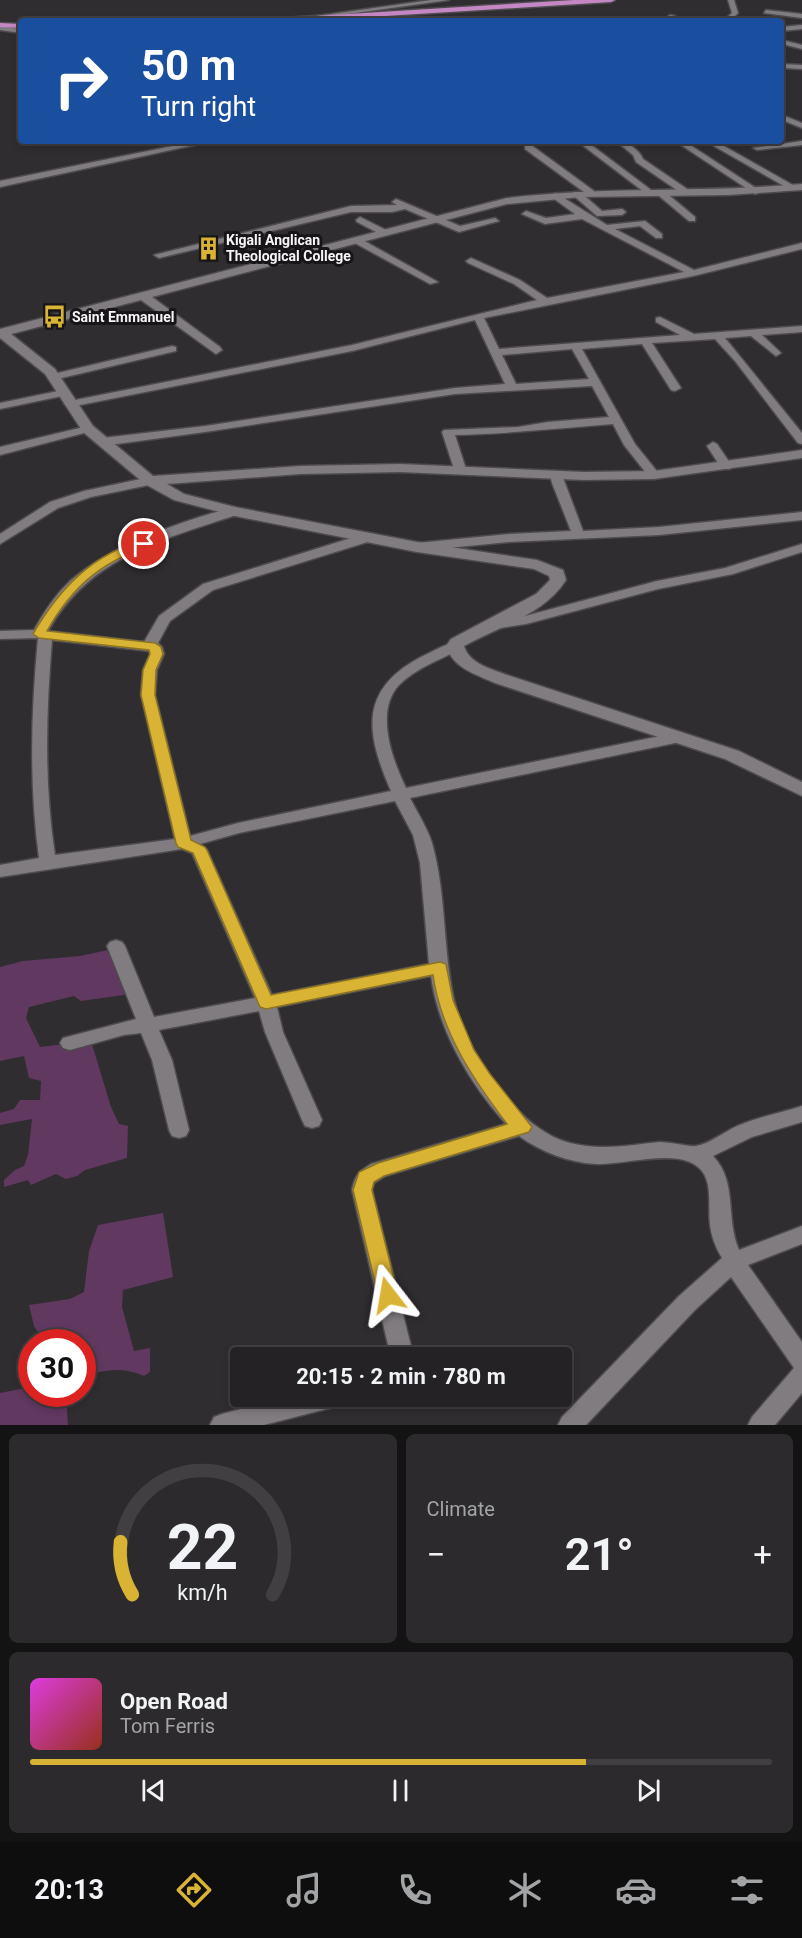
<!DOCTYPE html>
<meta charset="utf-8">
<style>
:root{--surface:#242224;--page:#2c2a2c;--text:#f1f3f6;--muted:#a3a4a6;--line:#413f41;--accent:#d9b334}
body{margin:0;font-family:Roboto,sans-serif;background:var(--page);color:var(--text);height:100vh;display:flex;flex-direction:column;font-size:22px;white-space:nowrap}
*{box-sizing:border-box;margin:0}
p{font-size:20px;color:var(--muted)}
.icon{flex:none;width:33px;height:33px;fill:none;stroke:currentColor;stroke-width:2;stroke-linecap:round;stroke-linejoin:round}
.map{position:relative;height:1425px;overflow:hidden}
.panel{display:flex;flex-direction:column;gap:9px;padding:9px;background:#141314;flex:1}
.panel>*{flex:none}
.banner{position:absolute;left:18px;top:18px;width:766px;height:126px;border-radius:6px;box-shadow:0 3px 9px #0003,0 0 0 2px var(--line);background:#1a4fa0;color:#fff;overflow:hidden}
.speed{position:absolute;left:18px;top:1329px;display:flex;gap:12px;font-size:30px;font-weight:700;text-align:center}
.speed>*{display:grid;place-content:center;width:78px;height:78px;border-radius:50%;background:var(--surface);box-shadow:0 3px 9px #0003,0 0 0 2px var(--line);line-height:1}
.speed .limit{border:9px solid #d22;background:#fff;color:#111}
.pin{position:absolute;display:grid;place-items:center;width:51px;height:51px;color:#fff;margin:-26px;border:3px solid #fff;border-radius:50%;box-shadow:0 2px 6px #0007}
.me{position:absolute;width:66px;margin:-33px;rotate:346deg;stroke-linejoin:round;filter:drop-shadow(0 0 4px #0008)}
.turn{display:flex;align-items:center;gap:21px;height:126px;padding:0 24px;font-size:27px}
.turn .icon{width:78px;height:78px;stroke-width:2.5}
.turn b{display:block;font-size:42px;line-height:51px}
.big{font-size:45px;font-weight:700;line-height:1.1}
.panel .widget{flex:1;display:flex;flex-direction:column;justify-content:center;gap:9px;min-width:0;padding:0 21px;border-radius:9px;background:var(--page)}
.panel .dial{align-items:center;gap:0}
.dial svg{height:156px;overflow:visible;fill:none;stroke:var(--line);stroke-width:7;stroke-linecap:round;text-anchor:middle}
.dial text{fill:var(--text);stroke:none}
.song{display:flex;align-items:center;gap:18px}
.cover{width:72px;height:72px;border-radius:9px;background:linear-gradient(135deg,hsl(300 70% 55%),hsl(10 70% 35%))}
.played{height:6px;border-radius:3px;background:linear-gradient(90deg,var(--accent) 75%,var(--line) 75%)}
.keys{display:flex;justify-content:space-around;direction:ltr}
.heat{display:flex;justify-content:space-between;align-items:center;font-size:33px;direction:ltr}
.panel .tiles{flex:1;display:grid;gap:9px;grid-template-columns:1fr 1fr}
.widget:last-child{grid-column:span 2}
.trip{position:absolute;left:230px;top:1347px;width:342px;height:60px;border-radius:6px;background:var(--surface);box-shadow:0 3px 9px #0003,0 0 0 2px var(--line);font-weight:700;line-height:60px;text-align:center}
.menu{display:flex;height:96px;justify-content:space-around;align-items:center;background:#0e0e0e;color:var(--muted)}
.menu .icon{width:42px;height:42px}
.menu .selected{color:var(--accent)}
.menu b{font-size:27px;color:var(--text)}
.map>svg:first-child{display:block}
.green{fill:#613860}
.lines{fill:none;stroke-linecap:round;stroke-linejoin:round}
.minor-casing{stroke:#4d4b4d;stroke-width:3}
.tertiary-casing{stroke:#4d4b4d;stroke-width:3}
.secondary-casing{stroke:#4d4b4d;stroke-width:3}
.trunk-casing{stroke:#4d4b4d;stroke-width:3}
.minor{fill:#807c80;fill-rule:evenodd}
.tertiary{fill:#807c80;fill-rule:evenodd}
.secondary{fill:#807c80;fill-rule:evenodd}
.trunk{fill:#c587c4;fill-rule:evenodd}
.route{fill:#d9b334;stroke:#8d7422;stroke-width:1.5}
.labels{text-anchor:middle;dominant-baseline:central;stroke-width:6;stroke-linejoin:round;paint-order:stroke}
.far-poi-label{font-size:14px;font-weight:bold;fill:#f6f4f6;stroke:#171517;text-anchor:start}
</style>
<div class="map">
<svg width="802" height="1425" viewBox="0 0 802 1425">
<rect width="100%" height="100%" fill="#302d30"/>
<g class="green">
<polygon points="108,950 127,988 124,995 81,1001 74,996 29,1007 26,1018 40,1047 91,1041 111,1107 119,1124 128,1126 127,1158 85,1170 77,1176 66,1179 56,1174 31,1185 28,1180 4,1187 4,1180 15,1170 24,1166 28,1155 32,1119 0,1125 0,1113 14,1109 20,1100 40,1100 41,1081 29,1078 24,1056 0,1061 0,967 23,961 80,956"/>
<path d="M 163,1213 L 173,1277 L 123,1290 L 122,1307 L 134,1351 L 150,1348 L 150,1372 L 144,1376 C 123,1366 104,1370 83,1376 L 82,1342 L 40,1342 L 41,1337 L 34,1326 L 29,1305 L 70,1299 L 84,1292 L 89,1251 L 98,1225 Z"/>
<polygon points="31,1387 32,1394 66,1394 68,1425 0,1425 0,1393"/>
</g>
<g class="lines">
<defs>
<g id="minor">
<polygon points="431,0 449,0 298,21 288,20"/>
<polygon points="728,0 734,0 738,13 730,21 723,21 732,13"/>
<polygon points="766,10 802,14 802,18 764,13"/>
<polygon points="670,15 675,16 670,21 663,21"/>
<polygon points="802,25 802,29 782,31 782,27"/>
<polygon points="0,26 21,29 21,33 0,30"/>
<polygon points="782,40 802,45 802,49 782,44"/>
<polygon points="782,64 802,65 802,69 782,68"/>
<polygon points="782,115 802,123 802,128 782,120"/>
<polygon points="197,141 213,141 0,187 0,181"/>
<polygon points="577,141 586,141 655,193 648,195"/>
<path d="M 616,141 C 626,141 639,149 643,159 L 690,191 L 690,195 L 684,195 L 636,162 L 633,155 Z"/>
<polygon points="675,141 684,141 762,192 755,194"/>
<polygon points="705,141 715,141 798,188 791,190"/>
<polygon points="802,141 802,145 757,150 753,148"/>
<polygon points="525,145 531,145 594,191 594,195 588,195 525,149"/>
<polygon points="658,191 664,191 695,217 695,221 689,221 658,195"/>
<polygon points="574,192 580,192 602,211 622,209 626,212 622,215 597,216 574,196"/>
<path d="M 556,193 L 607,225 L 645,221 L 662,234 L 662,238 L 656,238 L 640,226 L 615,229 L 694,270 L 802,243 L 802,249 L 693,276 L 484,318 L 499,349 L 680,335 L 656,322 L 656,318 L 660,317 L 694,334 L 802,326 L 802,332 L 762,335 L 781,353 L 776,356 L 751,336 L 725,338 L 802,433 L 802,444 L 798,443 L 735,361 L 715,339 L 652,343 L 681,388 L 675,391 L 671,390 L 642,344 L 582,349 L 635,444 L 660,475 L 654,479 L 650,478 L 624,445 L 613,424 C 560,428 508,434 455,435 L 466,469 L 460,473 L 454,469 L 442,432 L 444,430 L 518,427 L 548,422 L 609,417 L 592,386 L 455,394 L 205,432 L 102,446 L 96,442 L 102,438 L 205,426 L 455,388 L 505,384 L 475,320 L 352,351 L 70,407 L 64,404 L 70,401 L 352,345 L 537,300 L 514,284 L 468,263 L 466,261 L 471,258 L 520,280 L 547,298 L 684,272 L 582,219 L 545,224 L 522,214 L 526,211 L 546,218 L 575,214 L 553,198 L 552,196 ZM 572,349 L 589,379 L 516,384 L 502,355 Z"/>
<polygon points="396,199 460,226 495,218 499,221 459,232 405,209 392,212 351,212 159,258 154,255 351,206 397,205 392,202"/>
<polygon points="360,217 386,230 388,232 380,234 357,222 356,220"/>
<polygon points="353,238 359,238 438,282 430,284 353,242"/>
<polygon points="172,346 176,347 176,351 53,380 48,377 49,375"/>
<polygon points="63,390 67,391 67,395 0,409 0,403"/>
<polygon points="88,426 92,427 92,431 0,455 0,447"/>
<polygon points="713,442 717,444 732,466 730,469 722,469 720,466 707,446"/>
<polygon points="556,471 562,475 583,531 659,527 802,512 802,520 659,535 509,542 417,551 411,547 417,543 509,534 571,531 552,483 550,475"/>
<polygon points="150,477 154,478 154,484 91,497 58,508 0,544 0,534 50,502 84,491"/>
<path d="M 235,507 L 241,511 L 239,514 C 163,540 90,556 48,631 L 144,642 L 159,616 L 203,584 L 364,534 L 374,534 L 375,537 L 374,540 L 213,590 L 170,621 L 158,643 L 162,647 L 164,654 L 157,670 L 155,695 L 190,836 L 238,823 L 391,791 C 366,734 358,690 421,657 C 432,652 443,645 455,642 L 462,646 L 460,649 C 440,660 416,668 399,685 C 374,712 393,761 406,788 L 680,732 L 688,737 L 680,742 L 410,798 C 417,812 427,827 432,843 C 446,892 443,946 453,995 C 463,1047 516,1130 570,1143 C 601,1151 629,1145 660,1142 C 670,1142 690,1147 696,1146 C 709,1144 724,1132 737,1126 C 757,1117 781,1113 802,1106 L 802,1122 L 752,1137 L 713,1156 C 738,1182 725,1217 739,1250 L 802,1226 L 802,1244 L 748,1265 L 802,1342 L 802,1393 L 775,1425 L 748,1425 L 752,1417 L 794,1368 L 731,1277 L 695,1310 L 586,1425 L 558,1425 L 562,1417 L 679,1296 L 722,1258 C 716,1248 711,1236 710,1224 C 708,1209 712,1188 704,1174 C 686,1144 625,1166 595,1164 C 568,1162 541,1152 519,1136 L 385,1176 L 374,1183 L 372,1190 L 414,1358 L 391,1358 L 352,1190 C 355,1176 358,1172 371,1164 L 506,1124 C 470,1084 438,1030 431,976 L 277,1007 L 283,1032 L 322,1120 L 319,1126 L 312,1128 L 305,1126 L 302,1120 L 265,1032 L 259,1011 L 159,1030 L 172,1060 L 189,1130 L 186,1136 L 179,1138 L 172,1136 L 169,1130 L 152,1060 L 141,1033 L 124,1035 L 70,1050 L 63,1048 L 60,1043 L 63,1038 L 136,1019 L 107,946 L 110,942 L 116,940 L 122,942 L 125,946 L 154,1017 L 255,998 L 192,853 L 182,849 L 0,877 L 0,865 L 39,858 C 29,785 31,712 38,638 L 0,639 L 0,631 L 34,630 C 44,612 55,595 70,581 C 111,546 183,520 235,507 ZM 52,640 L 149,651 L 150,654 L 143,670 L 141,695 L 175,839 L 55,855 C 44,784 46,712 52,640 ZM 395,801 L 413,835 L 420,863 L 429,964 L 272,995 L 207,850 L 200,844 L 239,833 Z"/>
<polygon points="802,544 802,552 733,574 658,589 526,624 494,629 487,625 489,622 525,616 657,581 725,568"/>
<polygon points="290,1396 345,1396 342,1404 334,1407 264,1425 210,1425 214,1417 222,1414"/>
</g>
<path id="tertiary" d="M 802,184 L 802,190 L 728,195 L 581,197 L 507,204 L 152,297 L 220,347 L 222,350 L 216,354 L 141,300 L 0,337 L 0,329 L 507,198 C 605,186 704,193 802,184 Z"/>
<path id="secondary" d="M 0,330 L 6,330 L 55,369 L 93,426 L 153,476 L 300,466 L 400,464 L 584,472 L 654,471 L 802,450 L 802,458 L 654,479 L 584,480 L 400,472 L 300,474 L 167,484 L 184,494 L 235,507 L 417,542 L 537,560 L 563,570 L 566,580 C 544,615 498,627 464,646 C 469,664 492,669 507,675 L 739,751 L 802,782 L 802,796 L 725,759 L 495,683 C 475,674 453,668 446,646 L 451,639 L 536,594 L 550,580 L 549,576 L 534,569 L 417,552 L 235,516 L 174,500 L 145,484 L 83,432 L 45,374 L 0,338 Z"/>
<g id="trunk">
<polygon points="574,0 615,0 611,2 305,21 263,21 267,19"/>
<polygon points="0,23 21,24 21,28 0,27"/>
</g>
</defs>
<use href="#minor" class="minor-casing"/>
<use href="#tertiary" class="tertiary-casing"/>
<use href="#secondary" class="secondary-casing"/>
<use href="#trunk" class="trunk-casing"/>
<use href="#minor" class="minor"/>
<use href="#tertiary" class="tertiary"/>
<use href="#secondary" class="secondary"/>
<use href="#trunk" class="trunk"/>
</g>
<path class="route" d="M 144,540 L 150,544 L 148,546 C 100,563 72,587 47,631 L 155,643 L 161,647 L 163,654 L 156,670 L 155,695 L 191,840 L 205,847 L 207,850 L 271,995 L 440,962 L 446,964 L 453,1000 L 474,1050 L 490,1074 L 532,1127 L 529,1132 L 384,1176 L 374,1182 L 372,1190 L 398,1295 L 395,1301 L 388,1304 L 381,1301 L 378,1295 L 353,1190 L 359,1172 L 378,1163 L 507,1124 C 473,1079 441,1032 433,975 L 266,1009 L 260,1007 L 193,853 L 178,847 L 176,843 L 141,695 L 143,670 L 150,654 L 149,650 L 39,638 L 33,634 C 59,589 92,554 144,540 Z"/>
<defs>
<symbol id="building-bare" viewBox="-9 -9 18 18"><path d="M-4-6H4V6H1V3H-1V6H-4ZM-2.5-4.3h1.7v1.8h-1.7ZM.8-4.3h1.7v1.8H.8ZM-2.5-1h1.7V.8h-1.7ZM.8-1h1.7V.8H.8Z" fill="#d9b334" stroke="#171517" stroke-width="2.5" paint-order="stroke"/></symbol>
<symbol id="bus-bare" viewBox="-9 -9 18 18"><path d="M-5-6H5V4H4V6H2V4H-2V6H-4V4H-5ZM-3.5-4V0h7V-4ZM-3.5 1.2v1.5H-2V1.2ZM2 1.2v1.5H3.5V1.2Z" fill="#d9b334" stroke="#171517" stroke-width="2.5" paint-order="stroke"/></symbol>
</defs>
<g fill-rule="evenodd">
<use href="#building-bare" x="192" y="232" width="33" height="33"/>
<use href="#bus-bare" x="38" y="300" width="33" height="33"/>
</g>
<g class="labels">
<g class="far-poi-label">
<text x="226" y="240">Kigali Anglican<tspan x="226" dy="16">Theological College</tspan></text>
<text x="72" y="317">Saint Emmanuel</text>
</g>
</g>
</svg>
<div class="speed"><div class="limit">30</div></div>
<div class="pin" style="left:144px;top:544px;background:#d93025"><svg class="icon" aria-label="arrive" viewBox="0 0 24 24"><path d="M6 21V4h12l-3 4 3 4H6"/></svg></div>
<svg class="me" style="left:388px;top:1295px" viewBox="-20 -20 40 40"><path d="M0-17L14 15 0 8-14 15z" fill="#d9b334" stroke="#fff" stroke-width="4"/></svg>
<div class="trip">20:15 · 2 min · 780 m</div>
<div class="banner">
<div class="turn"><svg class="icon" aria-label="right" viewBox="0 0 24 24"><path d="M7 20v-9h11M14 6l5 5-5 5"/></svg><div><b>50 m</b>Turn right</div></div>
</div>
</div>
<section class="panel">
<div class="tiles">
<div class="widget dial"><svg viewBox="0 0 100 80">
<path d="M14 69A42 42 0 1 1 86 69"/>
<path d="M14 69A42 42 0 0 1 8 42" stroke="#d9b334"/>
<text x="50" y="56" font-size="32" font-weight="700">22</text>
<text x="50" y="72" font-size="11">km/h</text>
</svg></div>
<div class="widget"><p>Climate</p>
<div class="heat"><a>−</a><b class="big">21°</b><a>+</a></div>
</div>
<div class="widget">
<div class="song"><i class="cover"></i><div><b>Open Road</b><p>Tom Ferris</p></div></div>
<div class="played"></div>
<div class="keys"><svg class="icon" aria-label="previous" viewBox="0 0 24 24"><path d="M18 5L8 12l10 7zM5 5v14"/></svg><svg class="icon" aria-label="pause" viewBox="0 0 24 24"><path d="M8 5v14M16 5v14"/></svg><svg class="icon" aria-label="next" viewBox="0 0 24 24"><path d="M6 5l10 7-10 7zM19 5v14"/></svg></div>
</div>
</div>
</section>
<nav class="menu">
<b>20:13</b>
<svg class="icon selected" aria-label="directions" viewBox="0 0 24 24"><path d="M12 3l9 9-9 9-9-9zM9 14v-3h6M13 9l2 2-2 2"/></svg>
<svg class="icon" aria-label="music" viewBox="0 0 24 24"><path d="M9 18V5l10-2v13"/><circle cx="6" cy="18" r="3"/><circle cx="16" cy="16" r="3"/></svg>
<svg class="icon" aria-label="phone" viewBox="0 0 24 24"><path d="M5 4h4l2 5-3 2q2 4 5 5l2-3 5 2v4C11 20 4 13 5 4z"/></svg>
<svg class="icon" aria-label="climate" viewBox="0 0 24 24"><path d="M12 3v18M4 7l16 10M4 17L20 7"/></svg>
<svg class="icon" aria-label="car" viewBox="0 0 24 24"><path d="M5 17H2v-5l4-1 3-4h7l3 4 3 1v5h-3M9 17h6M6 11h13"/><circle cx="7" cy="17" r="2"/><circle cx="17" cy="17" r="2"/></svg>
<svg class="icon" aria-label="filters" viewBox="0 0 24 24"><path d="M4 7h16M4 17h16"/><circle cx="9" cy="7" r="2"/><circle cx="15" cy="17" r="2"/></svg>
</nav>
